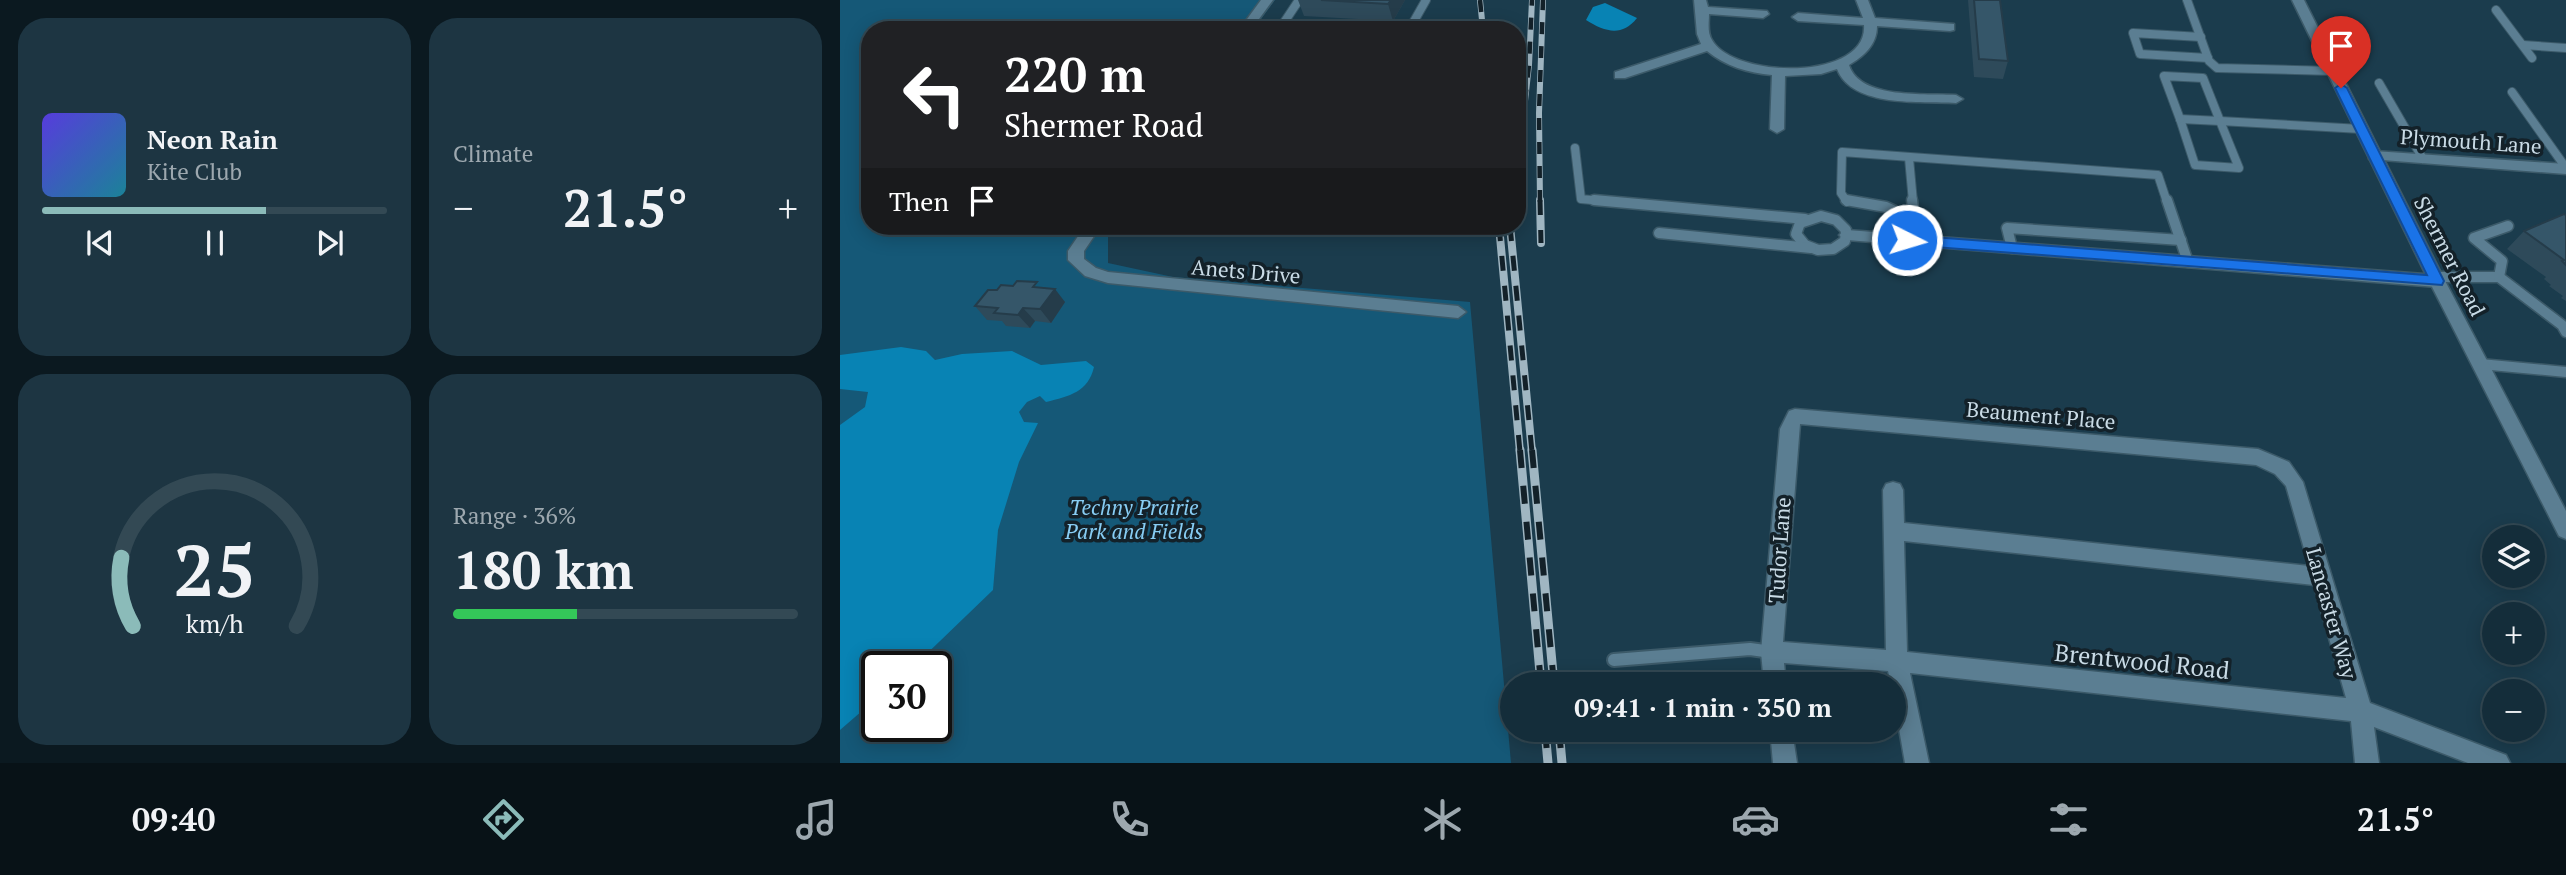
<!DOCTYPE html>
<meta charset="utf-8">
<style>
:root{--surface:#142d3a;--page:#1d3542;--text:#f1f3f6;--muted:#9da8af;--line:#334954;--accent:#8bbbb9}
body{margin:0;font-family:"PT Serif",serif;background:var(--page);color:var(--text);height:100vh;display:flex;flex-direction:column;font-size:26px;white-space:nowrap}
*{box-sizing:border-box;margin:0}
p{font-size:23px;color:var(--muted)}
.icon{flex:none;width:38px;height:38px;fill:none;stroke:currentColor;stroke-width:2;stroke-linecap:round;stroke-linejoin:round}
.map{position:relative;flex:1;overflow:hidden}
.sheet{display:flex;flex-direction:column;gap:18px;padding:18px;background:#0b1920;width:840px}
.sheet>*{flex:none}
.hud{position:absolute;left:21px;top:21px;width:665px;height:214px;border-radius:28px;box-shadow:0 4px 18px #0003,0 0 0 2px var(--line);background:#202124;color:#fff;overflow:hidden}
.controls{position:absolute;left:1642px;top:525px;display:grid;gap:14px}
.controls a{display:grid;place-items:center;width:63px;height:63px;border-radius:50%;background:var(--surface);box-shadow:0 4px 18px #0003,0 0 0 2px var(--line);font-size:35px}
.speed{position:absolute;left:21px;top:651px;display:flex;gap:14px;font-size:35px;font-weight:700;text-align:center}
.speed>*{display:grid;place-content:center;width:91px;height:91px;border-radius:50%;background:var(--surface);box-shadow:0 4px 18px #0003,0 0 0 2px var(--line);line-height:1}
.speed .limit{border:4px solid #111;border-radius:10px;background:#fff;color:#111}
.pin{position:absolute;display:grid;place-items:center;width:60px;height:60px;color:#fff;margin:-72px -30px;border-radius:50% 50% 50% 0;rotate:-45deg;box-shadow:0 0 7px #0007}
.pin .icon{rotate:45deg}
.me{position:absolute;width:77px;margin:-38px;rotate:95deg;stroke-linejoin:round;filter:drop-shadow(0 0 5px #0008)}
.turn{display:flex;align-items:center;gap:24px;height:147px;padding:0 28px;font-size:32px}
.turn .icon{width:91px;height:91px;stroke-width:2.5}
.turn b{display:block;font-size:49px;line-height:60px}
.then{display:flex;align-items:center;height:66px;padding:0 28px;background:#0003;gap:14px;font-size:26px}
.big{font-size:52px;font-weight:600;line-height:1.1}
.sheet .card{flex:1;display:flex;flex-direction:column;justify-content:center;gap:10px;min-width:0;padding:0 24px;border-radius:28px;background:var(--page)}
.sheet .dial{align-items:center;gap:0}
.dial svg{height:182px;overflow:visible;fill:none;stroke:var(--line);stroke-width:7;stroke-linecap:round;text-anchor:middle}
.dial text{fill:var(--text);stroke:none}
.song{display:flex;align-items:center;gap:21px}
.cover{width:84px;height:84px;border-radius:10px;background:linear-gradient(135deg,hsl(250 70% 55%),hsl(190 70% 35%))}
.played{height:7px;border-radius:4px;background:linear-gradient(90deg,var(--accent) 65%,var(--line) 65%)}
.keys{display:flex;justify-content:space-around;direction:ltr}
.heat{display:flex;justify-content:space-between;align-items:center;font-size:38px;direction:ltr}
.charge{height:10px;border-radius:5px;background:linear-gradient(90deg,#34c759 36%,var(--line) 0)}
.sheet .tiles{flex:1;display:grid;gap:18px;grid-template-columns:repeat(2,1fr)}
.trip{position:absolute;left:660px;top:672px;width:406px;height:70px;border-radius:35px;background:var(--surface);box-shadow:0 4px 18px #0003,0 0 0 2px var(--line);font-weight:600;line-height:70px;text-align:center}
.dock{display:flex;height:112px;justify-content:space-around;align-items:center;background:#081217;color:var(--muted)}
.dock .icon{width:49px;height:49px}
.dock .on{color:var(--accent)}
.dock b{font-size:32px;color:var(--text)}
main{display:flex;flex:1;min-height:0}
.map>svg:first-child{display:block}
.green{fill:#155877;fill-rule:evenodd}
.water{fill:#0883b4}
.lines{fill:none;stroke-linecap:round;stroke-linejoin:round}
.service-far2-casing{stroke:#3c5a69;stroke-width:10}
.service-far1-casing{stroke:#3c5a69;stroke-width:13}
.service-casing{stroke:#3c5a69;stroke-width:16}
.minor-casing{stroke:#3c5a69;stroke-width:3}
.secondary-casing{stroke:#3c5a69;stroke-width:3}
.service-far2{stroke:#5b7e92;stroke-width:8}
.service-far1{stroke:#5b7e92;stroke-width:10}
.service{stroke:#5b7e92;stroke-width:12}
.minor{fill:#5b7e92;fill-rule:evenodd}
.secondary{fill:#5b7e92;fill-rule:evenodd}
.rail-far2-casing{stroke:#a0b6c2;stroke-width:6}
.rail-far1-casing{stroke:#a0b6c2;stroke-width:8}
.rail-casing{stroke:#a0b6c2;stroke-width:9}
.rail-far2{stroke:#132129;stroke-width:4.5;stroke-dasharray:12;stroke-linecap:butt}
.rail-far1{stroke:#132129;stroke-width:5;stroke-dasharray:15;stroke-linecap:butt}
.rail{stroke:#132129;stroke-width:6;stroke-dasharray:18;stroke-linecap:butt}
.wall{fill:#2e4a5a}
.shaded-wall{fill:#253c4a}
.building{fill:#355669;stroke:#253c4a;stroke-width:2}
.route{fill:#1a73e8;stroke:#114b97;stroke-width:2}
.labels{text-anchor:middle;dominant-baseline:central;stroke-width:7;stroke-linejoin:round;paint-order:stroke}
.street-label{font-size:21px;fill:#c9dbe6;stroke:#132129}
.park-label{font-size:21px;font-style:italic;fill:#87cdf4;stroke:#132129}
.near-street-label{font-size:24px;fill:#c9dbe6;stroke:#132129}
</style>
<main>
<section class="sheet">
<div class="tiles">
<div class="card">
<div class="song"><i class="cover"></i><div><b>Neon Rain</b><p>Kite Club</p></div></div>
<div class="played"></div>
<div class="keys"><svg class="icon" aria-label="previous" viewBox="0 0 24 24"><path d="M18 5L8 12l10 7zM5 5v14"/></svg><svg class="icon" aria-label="pause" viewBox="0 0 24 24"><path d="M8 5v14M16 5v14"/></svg><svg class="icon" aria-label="next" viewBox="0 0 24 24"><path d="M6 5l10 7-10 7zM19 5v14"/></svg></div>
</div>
<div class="card"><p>Climate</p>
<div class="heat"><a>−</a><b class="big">21.5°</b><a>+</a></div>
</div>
<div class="card dial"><svg viewBox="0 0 100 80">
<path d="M14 69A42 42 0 1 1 86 69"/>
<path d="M14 69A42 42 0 0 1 9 39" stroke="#8bbbb9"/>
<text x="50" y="56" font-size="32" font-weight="700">25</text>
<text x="50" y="72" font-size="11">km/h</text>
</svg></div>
<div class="card"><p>Range · 36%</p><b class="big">180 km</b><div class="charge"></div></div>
</div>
</section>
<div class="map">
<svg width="1726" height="763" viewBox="0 0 1726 763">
<rect width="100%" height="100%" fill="#1b3c4d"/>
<path class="green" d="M 0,0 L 435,0 L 413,30 L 30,30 L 30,226 L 268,226 L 268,263 L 333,277 L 630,302 L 671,763 L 0,763 ZM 37,667 L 96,667 L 96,726 L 37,726 Z"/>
<g class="water">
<path d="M 765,3 L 797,18 C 782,37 765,32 746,20 L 753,7 Z"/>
<path d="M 61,347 L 86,351 L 95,360 L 122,354 L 172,351 L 201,365 L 246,361 L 254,367 C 248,392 230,396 206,402 L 200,396 L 187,402 L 179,412 L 184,422 L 198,423 L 179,462 L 158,530 L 153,590 L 73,667 L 37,667 L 37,698 L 0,730 L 0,425 L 25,407 L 28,392 L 0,389 L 0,355 Z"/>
</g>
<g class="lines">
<defs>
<g id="service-far2">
<polyline points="459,0 443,24 530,30"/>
<polyline points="1347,0 1369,61 1377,68 1493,71"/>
<polyline points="1656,10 1692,58"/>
<polyline points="569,30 586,0"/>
<polyline points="1361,37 1293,33 1300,54 1368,58"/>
<polyline points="1683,45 1726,48"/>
<polyline points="1539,83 1583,159"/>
<polyline points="1672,92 1726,168"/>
<polyline points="1340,119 1380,121"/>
<polyline points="1340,119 1355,165 1399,168 1380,121"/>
<polyline points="1340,119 1324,76 1363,78 1380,121"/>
<polyline points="1380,121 1521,129"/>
<polyline points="735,148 741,199 774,202"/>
<polyline points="1069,158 1073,202"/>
<polyline points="1007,202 1001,193 1002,152 1318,175 1327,202"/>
</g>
<g id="service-far1">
<polyline points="754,200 965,219"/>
<polyline points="1006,200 1046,207 1066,216"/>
<polyline points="1327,200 1348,262"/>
<polygon points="981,216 996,220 1006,230 1005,241 993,249 978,250 965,245 956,234 960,223"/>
<polyline points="819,233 971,248"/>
<polyline points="1067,240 1066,216 1073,208 1072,200"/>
<polyline points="1172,248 1167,228 1341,240"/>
<polyline points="1595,277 1659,277 1722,325 1726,332"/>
<polyline points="1659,277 1662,261 1634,238 1668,226"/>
<polyline points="1640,364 1726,372"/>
</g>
<polyline id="service" points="774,660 910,649 932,652"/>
<g id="minor">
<polygon points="421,0 433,0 411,30 399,30"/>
<path d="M 854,0 L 866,0 L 868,7 L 927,11 L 929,14 L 923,18 L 869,14 C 869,22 867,33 872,40 C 894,79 1028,81 1024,25 L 958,21 L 952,17 L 958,13 L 1023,18 L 1016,0 L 1028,0 L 1035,18 L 1114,24 L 1114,30 L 1110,31 L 1037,26 C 1037,45 1024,56 1009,65 C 1020,100 1086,93 1116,95 L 1123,99 L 1116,103 C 1081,101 1012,108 997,69 L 981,74 L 945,76 L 944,129 L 937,133 L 930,129 L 932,75 C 909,73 885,66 867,51 L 785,78 L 775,78 L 775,72 L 861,44 L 857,34 Z"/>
<polygon points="1534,151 1726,164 1726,174 1529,159 1529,153"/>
<polygon points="245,226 261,226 244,251 244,259 256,268 268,272 618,306 626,312 618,318 268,283 245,276 228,260 228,251"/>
<polygon points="1007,230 1597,275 1605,281 1597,287 1007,240 999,235"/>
<path d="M 955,409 L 1418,449 L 1449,462 L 1463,482 L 1530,703 L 1666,755 L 1670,763 L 1628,763 L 1534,727 L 1539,763 L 1515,763 L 1511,721 L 1070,673 L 1089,763 L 1065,763 L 1054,700 L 1054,684 L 1051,684 L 1048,671 L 944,663 L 946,684 L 924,684 L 921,652 L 940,429 L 949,411 ZM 960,424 L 1416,465 L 1435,474 L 1446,486 L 1469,566 L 1064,523 L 1063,490 L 1060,484 L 1053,482 L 1046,484 L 1043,490 L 1046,650 L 943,642 ZM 1064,541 L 1474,585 L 1506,698 L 1067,652 Z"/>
<polygon points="930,730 952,730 957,763 933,763"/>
</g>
<polygon id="secondary" points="1452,0 1464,0 1603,277 1726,511 1726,539 1719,536 1587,277"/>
</defs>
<use href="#service-far2" class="service-far2-casing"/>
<use href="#service-far1" class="service-far1-casing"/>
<use href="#service" class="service-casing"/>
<use href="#minor" class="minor-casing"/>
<use href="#secondary" class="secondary-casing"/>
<use href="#service-far2" class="service-far2"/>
<use href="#service-far1" class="service-far1"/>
<use href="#service" class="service"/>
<use href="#minor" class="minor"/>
<use href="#secondary" class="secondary"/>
<defs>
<g id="rail-far2">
<polyline points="640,0 643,30"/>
<polyline points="677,173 689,65 692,0"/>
<polyline points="700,202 699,113 703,0"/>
</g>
<g id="rail-far1">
<polyline points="700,200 701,243"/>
<polyline points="659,226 680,452"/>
<polyline points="670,226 692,452"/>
</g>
<g id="rail">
<polyline points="680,450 701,684"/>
<polyline points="692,450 714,684"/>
<polyline points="705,730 708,763"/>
<polyline points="719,730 722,763"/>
</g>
</defs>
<use href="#rail-far2" class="rail-far2-casing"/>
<use href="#rail-far1" class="rail-far1-casing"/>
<use href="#rail" class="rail-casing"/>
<use href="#rail-far2" class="rail-far2"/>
<use href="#rail-far1" class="rail-far1"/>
<use href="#rail" class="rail"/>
</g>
<g class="wall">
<polygon points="458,0 565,0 553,21 464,16"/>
<polygon points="1128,0 1160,0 1168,61 1163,79 1134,77"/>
<polygon points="1726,215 1726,301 1721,298 1723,296 1709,286 1711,285 1704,279 1706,277 1667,249 1684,231"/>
<polygon points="469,226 497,226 496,228"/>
<polygon points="201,288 225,302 211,323 195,321 190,328 166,326 162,321 147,320 135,306 157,290"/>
</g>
<g class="shaded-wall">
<polygon points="551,0 565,0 553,21 548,4"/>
<polygon points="215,289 225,302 211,323 200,309"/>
<polygon points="183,308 195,321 190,328 178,315"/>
</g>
<g class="building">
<polygon points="481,0 551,0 548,4"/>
<polygon points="1134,0 1160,0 1168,61 1139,59"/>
<polygon points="1724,214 1726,215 1726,265 1722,261 1724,260 1684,231"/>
<polygon points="177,281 197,282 193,287 215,289 200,309 183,308 178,315 154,313 158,308 135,306 148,290 157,290 161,285 173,286"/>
</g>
<polygon class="route" points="1501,84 1507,88 1604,281 1602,285 1067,245 1060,240 1067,235 1587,275 1495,88"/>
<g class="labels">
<g class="street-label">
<text transform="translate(1631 141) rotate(4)">Plymouth Lane</text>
<text transform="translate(1610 256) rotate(63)">Shermer Road</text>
<text transform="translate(406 271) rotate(5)">Anets Drive</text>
<text transform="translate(1201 415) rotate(5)">Beaument Place</text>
<text transform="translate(939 550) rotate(-86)">Tudor Lane</text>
<text transform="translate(1492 613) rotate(74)">Lancaster Way</text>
</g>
<g class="park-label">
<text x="294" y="507">Techny Prairie<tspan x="294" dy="24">Park and Fields</tspan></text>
</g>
<g class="near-street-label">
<text transform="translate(1302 661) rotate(6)">Brentwood Road</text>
</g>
</g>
</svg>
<div class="controls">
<a><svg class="icon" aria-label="layers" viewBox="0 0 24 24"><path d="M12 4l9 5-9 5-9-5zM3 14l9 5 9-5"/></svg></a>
<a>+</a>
<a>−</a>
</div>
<div class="speed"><div class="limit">30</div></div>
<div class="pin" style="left:1501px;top:88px;background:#d93025"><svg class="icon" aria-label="arrive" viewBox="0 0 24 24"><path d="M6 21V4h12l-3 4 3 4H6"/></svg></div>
<svg class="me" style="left:1067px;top:240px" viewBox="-20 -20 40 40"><circle r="17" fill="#1a73e8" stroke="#fff" stroke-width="3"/><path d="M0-11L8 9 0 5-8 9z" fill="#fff"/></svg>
<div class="trip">09:41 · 1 min · 350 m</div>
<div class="hud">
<div class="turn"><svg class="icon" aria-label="left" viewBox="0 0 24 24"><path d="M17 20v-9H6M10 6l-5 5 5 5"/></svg><div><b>220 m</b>Shermer Road</div></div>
<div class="then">Then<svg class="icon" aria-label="arrive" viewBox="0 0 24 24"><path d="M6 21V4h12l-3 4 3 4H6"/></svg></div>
</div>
</div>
</main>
<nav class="dock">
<b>09:40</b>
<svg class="icon on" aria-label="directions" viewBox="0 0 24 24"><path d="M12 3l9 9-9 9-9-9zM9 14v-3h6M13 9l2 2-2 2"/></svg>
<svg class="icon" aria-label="music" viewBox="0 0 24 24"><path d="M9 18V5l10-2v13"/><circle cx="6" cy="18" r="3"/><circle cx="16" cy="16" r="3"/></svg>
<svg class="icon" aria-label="phone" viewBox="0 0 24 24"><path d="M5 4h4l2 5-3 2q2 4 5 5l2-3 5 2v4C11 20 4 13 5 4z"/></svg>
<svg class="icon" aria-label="climate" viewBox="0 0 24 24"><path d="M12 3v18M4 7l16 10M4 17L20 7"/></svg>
<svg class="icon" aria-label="car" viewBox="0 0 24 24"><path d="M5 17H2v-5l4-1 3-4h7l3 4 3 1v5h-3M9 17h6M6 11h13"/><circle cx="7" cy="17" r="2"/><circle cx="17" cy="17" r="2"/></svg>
<svg class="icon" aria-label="filters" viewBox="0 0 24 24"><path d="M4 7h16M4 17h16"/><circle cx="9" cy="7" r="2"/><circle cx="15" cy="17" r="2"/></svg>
<b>21.5°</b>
</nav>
